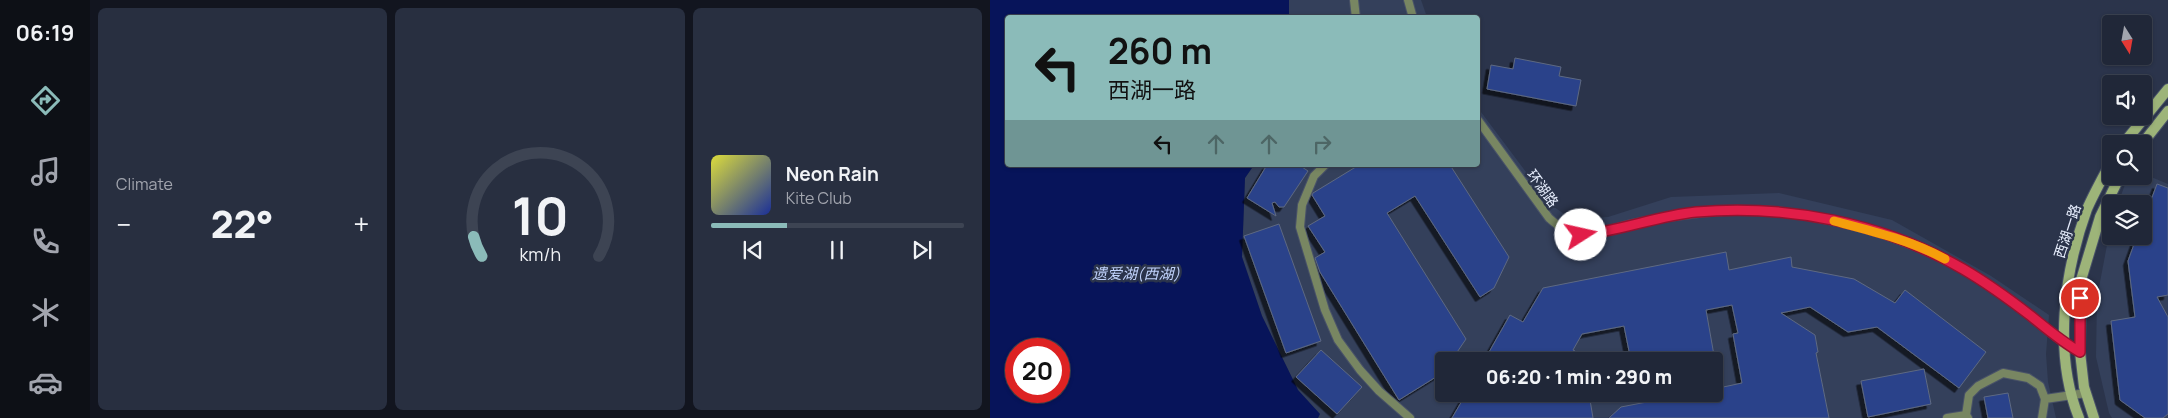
<!DOCTYPE html>
<meta charset="utf-8">
<style>
:root{--surface:#202738;--page:#282f40;--text:#f1f3f6;--muted:#a2a5ae;--line:#3d4453;--accent:#8bbbb9}
body{margin:0;font-family:Manrope,"Noto Sans SC",sans-serif;background:var(--page);color:var(--text);height:100vh;display:flex;flex-direction:column;font-size:19px;white-space:nowrap}
*{box-sizing:border-box;margin:0}
p{font-size:16px;color:var(--muted)}
.icon{flex:none;width:28px;height:28px;fill:none;stroke:currentColor;stroke-width:2;stroke-linecap:round;stroke-linejoin:round}
.map{position:relative;flex:1;overflow:hidden}
.panel{display:flex;flex-direction:column;gap:8px;padding:8px;background:#12151f;width:900px}
.panel>*{flex:none}
.top-card{position:absolute;left:15px;top:15px;width:475px;height:152px;border-radius:5px;box-shadow:0 1px 4px #0004,0 0 0 1px var(--line);background:#8bbbb9;color:#111;overflow:hidden}
.needle{width:32px;rotate:169deg}
.fabs{position:absolute;left:1112px;top:15px;display:grid;gap:10px}
.fabs a{display:grid;place-items:center;width:50px;height:50px;border-radius:5px;background:var(--surface);box-shadow:0 1px 4px #0004,0 0 0 1px var(--line);font-size:25px}
.speed{position:absolute;left:15px;top:338px;display:flex;gap:10px;font-size:25px;font-weight:700;text-align:center}
.speed>*{display:grid;place-content:center;width:65px;height:65px;border-radius:50%;background:var(--surface);box-shadow:0 1px 4px #0004,0 0 0 1px var(--line);line-height:1}
.speed .limit{border:8px solid #d22;background:#fff;color:#111}
.pin{position:absolute;display:grid;place-items:center;width:42px;height:42px;color:#fff;margin:-21px;border:2px solid #fff;border-radius:50%;box-shadow:0 1px 5px #0007}
.me{position:absolute;width:55px;margin:-28px;rotate:80deg;stroke-linejoin:round;filter:drop-shadow(0 0 4px #0008)}
.turn{display:flex;align-items:center;gap:18px;height:105px;padding:0 20px;font-size:22px}
.turn .icon{width:65px;height:65px;stroke-width:2.5}
.turn b{display:block;font-size:35px;line-height:42px}
.lanes{display:flex;align-items:center;height:48px;padding:0 20px;background:#0003;justify-content:center;gap:25px;direction:ltr}
.lanes .off{opacity:.35}
.big{font-size:38px;font-weight:800;line-height:1.1}
.panel .widget{flex:1;display:flex;flex-direction:column;justify-content:center;gap:8px;min-width:0;padding:0 18px;border-radius:8px;background:var(--page)}
.panel .dial{align-items:center;gap:0}
.dial svg{height:130px;overflow:visible;fill:none;stroke:var(--line);stroke-width:7;stroke-linecap:round;text-anchor:middle}
.dial text{fill:var(--text);stroke:none}
.song{display:flex;align-items:center;gap:15px}
.cover{width:60px;height:60px;border-radius:8px;background:linear-gradient(135deg,hsl(60 70% 55%),hsl(230 70% 35%))}
.played{height:5px;border-radius:2px;background:linear-gradient(90deg,var(--accent) 30%,var(--line) 30%)}
.keys{display:flex;justify-content:space-around;direction:ltr}
.heat{display:flex;justify-content:space-between;align-items:center;font-size:28px;direction:ltr}
.panel .tiles{flex:1;display:grid;gap:8px;grid-template-columns:repeat(3,1fr)}
.trip{position:absolute;left:445px;top:352px;width:288px;height:50px;border-radius:5px;background:var(--surface);box-shadow:0 1px 4px #0004,0 0 0 1px var(--line);font-weight:800;line-height:50px;text-align:center}
main{display:flex;flex:1;min-height:0}
.dock{display:flex;flex-direction:column;width:90px;justify-content:space-around;align-items:center;background:#0d1016;color:var(--muted)}
.dock .icon{width:35px;height:35px}
.dock .active{color:var(--accent)}
.dock b{font-size:22px;color:var(--text)}
.map>svg:first-child{display:block}
.built{fill:#34405b;fill-rule:evenodd}
.water{fill:#07145a;fill-rule:evenodd}
.building{fill:#29428a;stroke:#5e6982;filter:url(#shadow)}
.lines{fill:none;stroke-linecap:round;stroke-linejoin:round}
.lane-casing{stroke:#495268;stroke-width:10}
.secondary-casing{stroke:#495268;stroke-width:12}
.lane{stroke:#788662;stroke-width:8}
.secondary{stroke:#9db479;stroke-width:10}
.route-casing{stroke:#92132f;stroke-width:12}
.route{stroke:#e11d48;stroke-width:9}
.slow{stroke:#f59e0b;stroke-width:9}
.labels{text-anchor:middle;dominant-baseline:central;stroke-width:5;stroke-linejoin:round;paint-order:stroke}
.street-label{font-size:14px;fill:#e8effe;stroke:#2b344b}
.water-label{font-size:15px;font-style:italic;fill:#c1d3fd;stroke:#2b344b}
</style>
<main>
<nav class="dock">
<b>06:19</b>
<svg class="icon active" aria-label="directions" viewBox="0 0 24 24"><path d="M12 3l9 9-9 9-9-9zM9 14v-3h6M13 9l2 2-2 2"/></svg>
<svg class="icon" aria-label="music" viewBox="0 0 24 24"><path d="M9 18V5l10-2v13"/><circle cx="6" cy="18" r="3"/><circle cx="16" cy="16" r="3"/></svg>
<svg class="icon" aria-label="phone" viewBox="0 0 24 24"><path d="M5 4h4l2 5-3 2q2 4 5 5l2-3 5 2v4C11 20 4 13 5 4z"/></svg>
<svg class="icon" aria-label="climate" viewBox="0 0 24 24"><path d="M12 3v18M4 7l16 10M4 17L20 7"/></svg>
<svg class="icon" aria-label="car" viewBox="0 0 24 24"><path d="M5 17H2v-5l4-1 3-4h7l3 4 3 1v5h-3M9 17h6M6 11h13"/><circle cx="7" cy="17" r="2"/><circle cx="17" cy="17" r="2"/></svg>
</nav>
<section class="panel">
<div class="tiles">
<div class="widget"><p>Climate</p>
<div class="heat"><a>−</a><b class="big">22°</b><a>+</a></div>
</div>
<div class="widget dial"><svg viewBox="0 0 100 80">
<path d="M14 69A42 42 0 1 1 86 69"/>
<path d="M14 69A42 42 0 0 1 9 57" stroke="#8bbbb9"/>
<text x="50" y="56" font-size="32" font-weight="700">10</text>
<text x="50" y="72" font-size="11">km/h</text>
</svg></div>
<div class="widget">
<div class="song"><i class="cover"></i><div><b>Neon Rain</b><p>Kite Club</p></div></div>
<div class="played"></div>
<div class="keys"><svg class="icon" aria-label="previous" viewBox="0 0 24 24"><path d="M18 5L8 12l10 7zM5 5v14"/></svg><svg class="icon" aria-label="pause" viewBox="0 0 24 24"><path d="M8 5v14M16 5v14"/></svg><svg class="icon" aria-label="next" viewBox="0 0 24 24"><path d="M6 5l10 7-10 7zM19 5v14"/></svg></div>
</div>
</div>
</section>
<div class="map">
<svg width="1178" height="418" viewBox="0 0 1178 418">
<defs>
<filter id="shadow"><feDropShadow dx="-4.5" dy="4.5" stdDeviation="0" flood-color="#0009"/></filter>
</defs>
<rect width="100%" height="100%" fill="#2b344b"/>
<g class="built">
<polygon points="299,0 431,0 437,17 299,17"/>
<path d="M 488,108 L 560,204 L 581,219 L 618,217 L 681,197 L 789,193 L 902,220 L 1001,276 L 1059,315 L 1056,354 L 1058,382 L 1066,418 L 328,418 L 329,414 L 308,390 L 272,316 L 252,257 L 255,178 L 264,165 L 488,165 ZM 454,361 L 724,361 L 724,394 L 454,394 Z"/>
<polygon points="1154,174 1178,184 1178,418 1122,418 1119,413 1106,357 1107,298 1121,224 1121,236 1154,236 1154,204 1128,204 1138,176 1154,176"/>
</g>
<path class="water" d="M 0,0 L 299,0 L 299,17 L 18,18 L 18,165 L 264,165 L 255,178 L 252,257 L 272,316 L 308,390 L 330,414 L 328,418 L 0,418 ZM 26,349 L 69,349 L 69,391 L 26,391 Z"/>
<g class="building">
<polygon points="525,58 571,67 569,76 591,80 586,106 497,89 501,65 523,69"/>
<polygon points="277,165 309,165 318,171 294,207 289,207 285,202 282,203 286,216 257,198"/>
<polygon points="369,165 460,165 519,257 504,288 490,297 425,196 397,213 476,339 461,361 454,361 454,372 409,400 330,272 325,258 335,252 318,226 335,216 322,195 323,193"/>
<polygon points="1167,184 1178,188 1178,295 1167,297 1178,317 1178,414 1173,418 1155,418 1130,400 1121,321 1145,317 1138,261 1147,236 1154,236 1154,219"/>
<polygon points="289,224 331,341 296,353 254,236"/>
<polygon points="736,252 739,270 801,257 802,267 864,279 905,303 915,290 996,352 969,388 887,327 858,332 820,307 791,313 825,335 828,352 826,353 839,418 619,418 631,407 698,394 724,394 724,389 752,383 743,334 748,333 742,305 716,310 725,361 641,361 634,326 592,334 583,350 585,351 579,361 494,361 520,315 533,322 553,288"/>
<polygon points="331,350 372,387 347,414 306,377"/>
<polygon points="934,369 941,404 878,417 871,381"/>
<polygon points="1018,393 1023,418 998,418 994,397"/>
<polygon points="476,394 599,394 603,418 462,418"/>
</g>
<g class="lines">
<defs>
<g id="lane">
<polyline points="364,0 366,18"/>
<polyline points="418,0 423,18"/>
<path d="M 488,120 L 559,218 C 568,226 578,234 592,235 C 611,235 631,225 651,222 C 695,213 741,208 786,211 C 798,212 811,215 823,217 C 890,229 952,252 1008,291 C 1036,311 1060,336 1090,352"/>
<polyline points="335,165 324,176 312,205 310,227 335,310 348,340 370,370 389,391 420,418"/>
<polyline points="976,415 979,395 988,386 1013,373 1038,378 1050,386 1055,399"/>
<polyline points="957,418 976,415 978,418"/>
<polyline points="1052,418 1055,399 1096,393"/>
</g>
<g id="secondary">
<polyline points="1133,144 1178,89"/>
<polyline points="1152,144 1178,111"/>
<path d="M 1089,418 C 1063,354 1074,272 1097,209 C 1104,193 1113,177 1121,162"/>
<polyline points="1104,418 1094,387 1090,352 1091,280 1110,217 1130,176"/>
</g>
</defs>
<use href="#lane" class="lane-casing"/>
<use href="#secondary" class="secondary-casing"/>
<use href="#lane" class="lane"/>
<use href="#secondary" class="secondary"/>
</g>
<g class="lines">
<defs>
<path id="route" d="M 591,235 C 630,231 667,216 706,212 C 797,204 894,223 973,269 C 997,283 1019,299 1041,316 C 1057,329 1072,342 1090,352 L 1090,298"/>
</defs>
<use href="#route" class="route-casing"/>
<use href="#route" class="route"/>
<path class="slow" d="M 844,221 C 882,231 920,240 955,259"/>
</g>
<g class="labels">
<g class="street-label">
<text transform="translate(553 188) rotate(54)">环湖路</text>
<text transform="translate(1077 231) rotate(-72)">西湖一路</text>
</g>
<g class="water-label">
<text x="146" y="273">遗爱湖(西湖)</text>
</g>
</g>
</svg>
<div class="fabs">
<a><svg class="needle" viewBox="-14 -14 28 28"><path d="M0-13l5 13h-10z" fill="#e53935"/><path d="M0 13l5-13h-10z" fill="#a2a5ae"/></svg></a>
<a><svg class="icon" aria-label="sound" viewBox="0 0 24 24"><path d="M4 9h4l5-4v14l-5-4H4zM17 9q2 3 0 6"/></svg></a>
<a><svg class="icon" aria-label="search" viewBox="0 0 24 24"><circle cx="10" cy="10" r="6"/><path d="M15 15l6 6"/></svg></a>
<a><svg class="icon" aria-label="layers" viewBox="0 0 24 24"><path d="M12 4l9 5-9 5-9-5zM3 14l9 5 9-5"/></svg></a>
</div>
<div class="speed"><div class="limit">20</div></div>
<div class="pin" style="left:1090px;top:298px;background:#d93025"><svg class="icon" aria-label="arrive" viewBox="0 0 24 24"><path d="M6 21V4h12l-3 4 3 4H6"/></svg></div>
<svg class="me" style="left:591px;top:235px" viewBox="-20 -20 40 40"><circle r="19" fill="#fff"/><path d="M0-13L10 11 0 6-10 11z" fill="#e11d48"/></svg>
<div class="trip">06:20 · 1 min · 290 m</div>
<div class="top-card">
<div class="turn"><svg class="icon" aria-label="left" viewBox="0 0 24 24"><path d="M17 20v-9H6M10 6l-5 5 5 5"/></svg><div><b>260 m</b>西湖一路</div></div>
<div class="lanes"><svg class="icon" aria-label="left" viewBox="0 0 24 24"><path d="M17 20v-9H6M10 6l-5 5 5 5"/></svg><svg class="icon off" aria-label="ahead" viewBox="0 0 24 24"><path d="M12 20V5M6 11l6-6 6 6"/></svg><svg class="icon off" aria-label="ahead" viewBox="0 0 24 24"><path d="M12 20V5M6 11l6-6 6 6"/></svg><svg class="icon off" aria-label="right" viewBox="0 0 24 24"><path d="M7 20v-9h11M14 6l5 5-5 5"/></svg></div>
</div>
</div>
</main>
